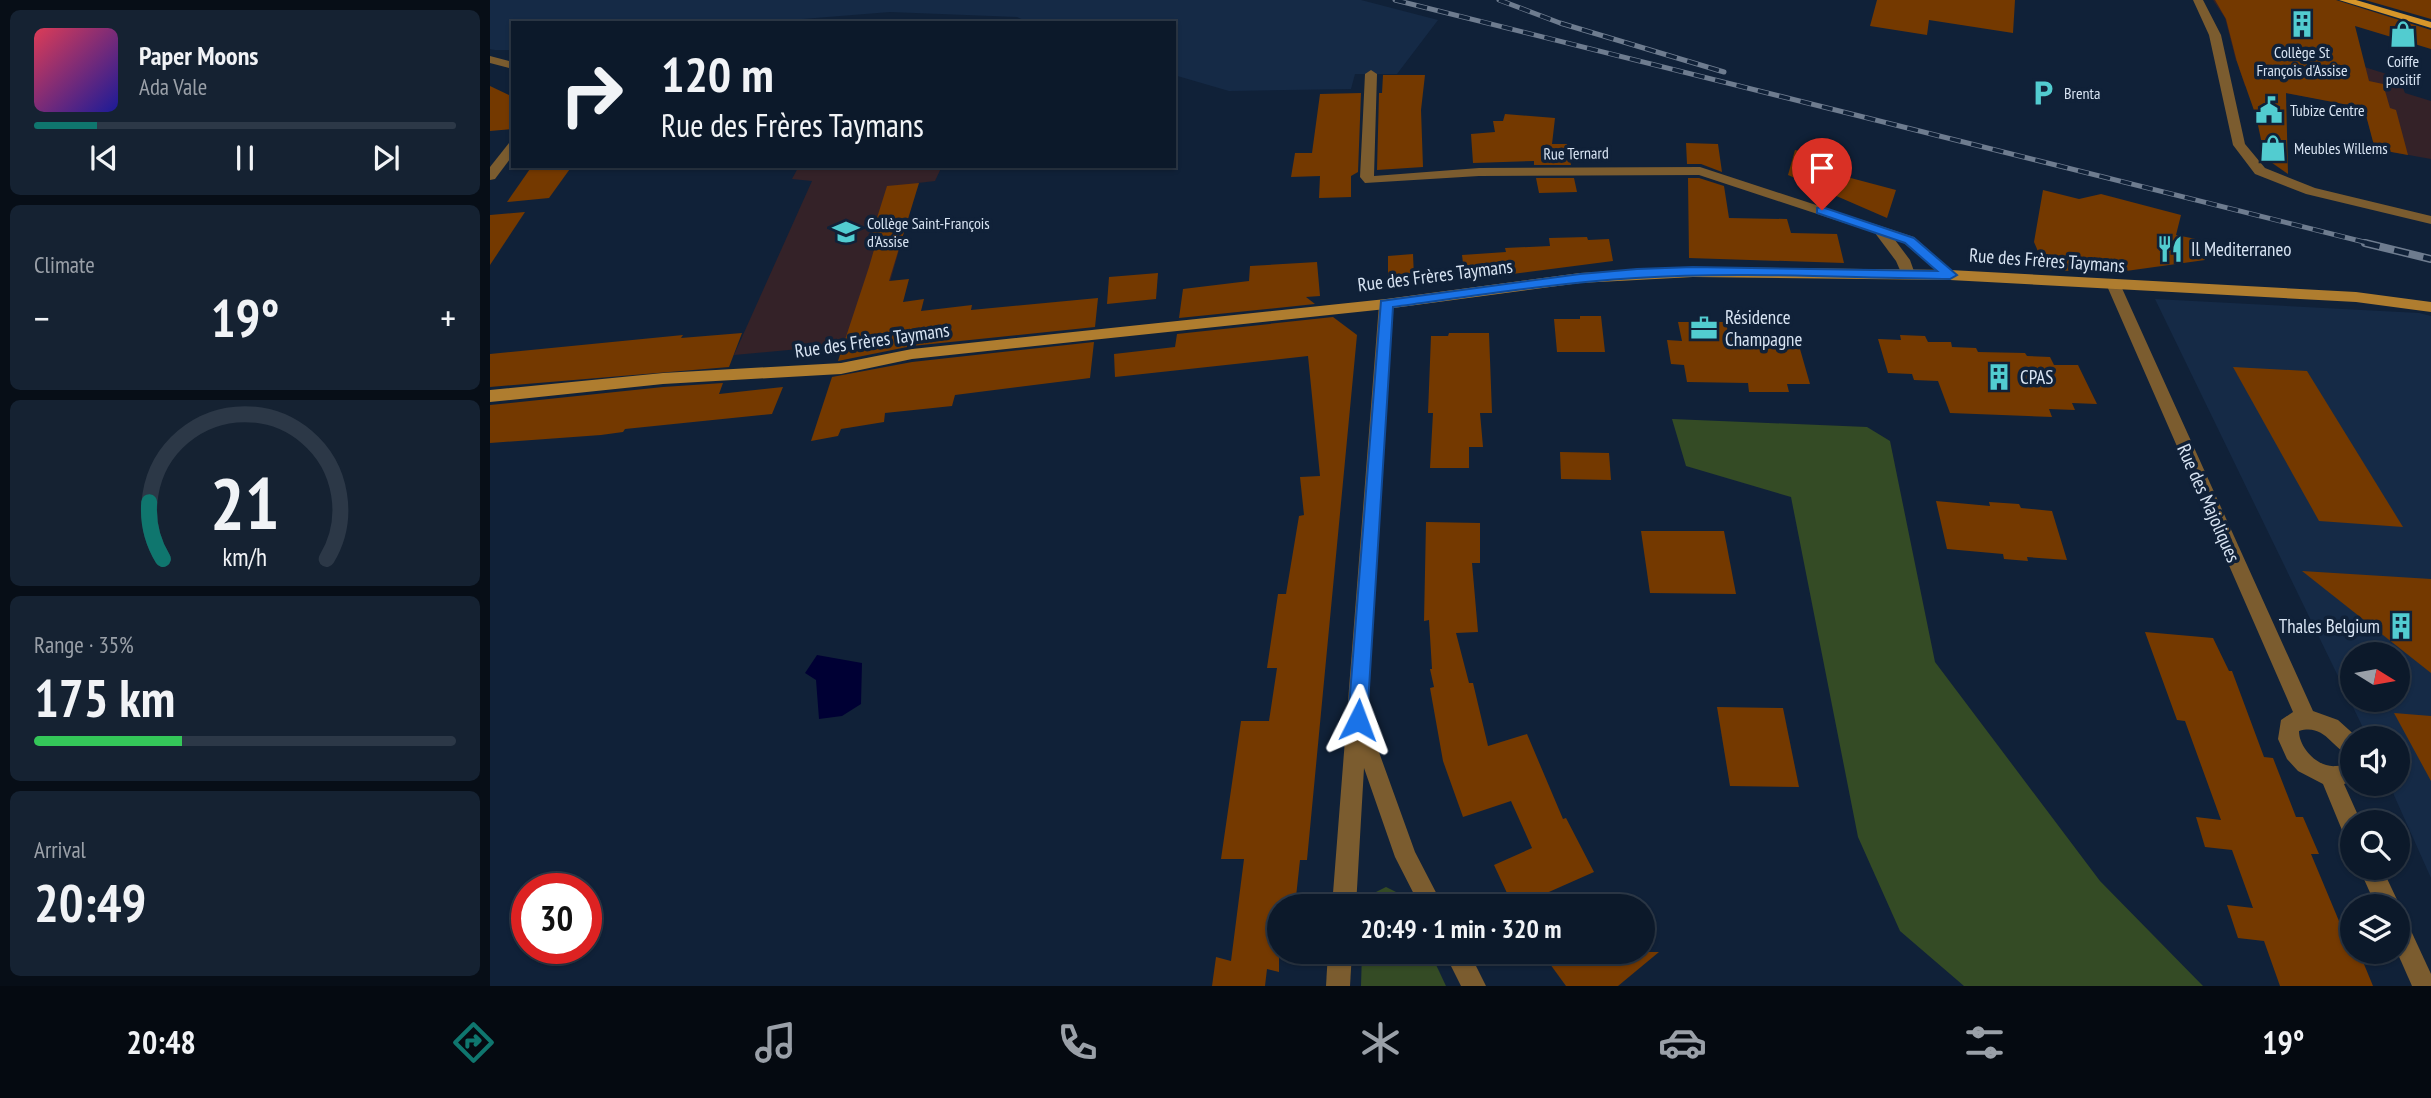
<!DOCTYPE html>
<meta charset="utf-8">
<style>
:root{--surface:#0c192a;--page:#152232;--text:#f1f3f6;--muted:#9aa0a8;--line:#2c3847;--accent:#0f766e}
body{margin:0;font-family:"PT Sans Narrow",sans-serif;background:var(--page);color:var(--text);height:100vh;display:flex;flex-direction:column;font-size:26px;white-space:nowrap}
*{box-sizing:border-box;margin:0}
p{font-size:23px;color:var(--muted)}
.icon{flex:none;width:38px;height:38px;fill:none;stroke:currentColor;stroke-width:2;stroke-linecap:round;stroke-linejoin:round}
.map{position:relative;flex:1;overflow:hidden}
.sheet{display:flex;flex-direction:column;gap:10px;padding:10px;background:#070e17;width:490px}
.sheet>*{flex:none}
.banner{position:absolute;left:21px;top:21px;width:665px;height:147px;border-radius:0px;box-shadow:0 2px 5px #0004,0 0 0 2px var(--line);background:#0c192a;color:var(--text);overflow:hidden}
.needle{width:46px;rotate:101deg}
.tools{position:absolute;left:1850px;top:642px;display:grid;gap:14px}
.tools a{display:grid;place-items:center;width:70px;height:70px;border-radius:50%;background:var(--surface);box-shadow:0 2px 5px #0004,0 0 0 2px var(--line);font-size:35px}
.speed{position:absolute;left:21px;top:873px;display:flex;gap:14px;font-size:35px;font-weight:700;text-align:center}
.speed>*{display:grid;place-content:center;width:91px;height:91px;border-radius:50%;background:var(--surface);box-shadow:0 2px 5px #0004,0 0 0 2px var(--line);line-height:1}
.speed .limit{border:10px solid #d22;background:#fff;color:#111}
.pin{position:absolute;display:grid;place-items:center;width:60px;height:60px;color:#fff;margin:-72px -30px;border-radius:50% 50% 50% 0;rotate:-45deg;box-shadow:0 0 7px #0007}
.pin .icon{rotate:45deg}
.me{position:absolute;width:77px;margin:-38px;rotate:3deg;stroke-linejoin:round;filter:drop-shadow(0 0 5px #0008)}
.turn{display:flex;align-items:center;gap:24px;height:147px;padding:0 35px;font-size:32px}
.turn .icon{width:91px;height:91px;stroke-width:2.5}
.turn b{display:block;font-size:49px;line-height:60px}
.big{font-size:52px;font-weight:700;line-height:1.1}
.sheet .tile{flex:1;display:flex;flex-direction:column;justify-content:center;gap:10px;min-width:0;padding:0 24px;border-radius:10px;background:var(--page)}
.sheet .dial{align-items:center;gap:0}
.dial svg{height:182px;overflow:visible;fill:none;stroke:var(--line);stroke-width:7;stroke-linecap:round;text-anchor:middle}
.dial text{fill:var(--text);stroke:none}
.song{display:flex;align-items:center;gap:21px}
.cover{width:84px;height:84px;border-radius:10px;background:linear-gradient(135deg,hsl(350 70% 55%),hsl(240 70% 35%))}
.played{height:7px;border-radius:4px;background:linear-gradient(90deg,var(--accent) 15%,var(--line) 15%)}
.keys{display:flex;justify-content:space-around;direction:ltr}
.heat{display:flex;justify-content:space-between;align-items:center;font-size:38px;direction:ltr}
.charge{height:10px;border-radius:5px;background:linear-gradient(90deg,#34c759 35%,var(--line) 0)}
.trip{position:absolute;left:777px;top:894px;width:388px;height:70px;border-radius:35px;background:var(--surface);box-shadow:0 2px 5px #0004,0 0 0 2px var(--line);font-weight:700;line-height:70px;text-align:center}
.tabs{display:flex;height:112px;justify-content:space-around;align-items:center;background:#050a11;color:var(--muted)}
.tabs .icon{width:49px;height:49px}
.tabs .on{color:var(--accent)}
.tabs b{font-size:32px;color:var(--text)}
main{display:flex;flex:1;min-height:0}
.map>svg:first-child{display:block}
.built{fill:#152a46;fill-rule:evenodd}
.education{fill:#342228}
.green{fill:#344b25}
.water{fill:#000034}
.building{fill:#743900}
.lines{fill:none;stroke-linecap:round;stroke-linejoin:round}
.street{fill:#7b5c2f;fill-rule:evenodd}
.secondary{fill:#af7d2f;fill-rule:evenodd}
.primary{fill:#d7962a;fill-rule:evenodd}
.rail-far1-casing{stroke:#6e7c8f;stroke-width:5}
.rail-casing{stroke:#6e7c8f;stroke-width:8}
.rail-far1{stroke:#102138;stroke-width:3.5;stroke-dasharray:11;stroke-linecap:butt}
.rail{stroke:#102138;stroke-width:5;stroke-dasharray:15;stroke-linecap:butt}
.route{fill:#1a73e8;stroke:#114b97;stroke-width:2}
.labels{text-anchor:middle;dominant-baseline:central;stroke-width:7;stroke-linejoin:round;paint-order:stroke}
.far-poi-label{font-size:16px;fill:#d8e4f3;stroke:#102138;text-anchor:start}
.far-street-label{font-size:16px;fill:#d8e4f3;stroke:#102138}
.poi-label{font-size:19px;fill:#d8e4f3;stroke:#102138;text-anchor:start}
.street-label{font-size:19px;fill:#d8e4f3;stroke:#102138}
</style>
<main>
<section class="sheet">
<div class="tile">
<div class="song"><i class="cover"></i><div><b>Paper Moons</b><p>Ada Vale</p></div></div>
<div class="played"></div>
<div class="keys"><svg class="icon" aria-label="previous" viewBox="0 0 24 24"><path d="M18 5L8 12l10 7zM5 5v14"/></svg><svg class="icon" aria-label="pause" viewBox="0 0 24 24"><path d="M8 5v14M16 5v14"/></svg><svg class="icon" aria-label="next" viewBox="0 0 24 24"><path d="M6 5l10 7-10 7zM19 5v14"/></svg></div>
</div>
<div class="tile"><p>Climate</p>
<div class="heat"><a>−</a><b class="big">19°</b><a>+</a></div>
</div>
<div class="tile dial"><svg viewBox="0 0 100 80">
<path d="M14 69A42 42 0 1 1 86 69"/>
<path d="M14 69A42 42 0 0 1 8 44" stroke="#0f766e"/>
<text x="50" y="56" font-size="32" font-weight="700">21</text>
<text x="50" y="72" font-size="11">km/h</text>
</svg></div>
<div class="tile"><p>Range · 35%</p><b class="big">175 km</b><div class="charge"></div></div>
<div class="tile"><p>Arrival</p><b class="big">20:49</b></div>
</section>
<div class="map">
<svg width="1941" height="986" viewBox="0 0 1941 986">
<rect width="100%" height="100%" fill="#102138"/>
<g class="built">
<polygon points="0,0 871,0 948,20 907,74 865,74 861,89 739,91 684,75 684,23 540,23 527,17 400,12 262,23 23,23 23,50 5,50 0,49"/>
<path d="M 1665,299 L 1929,313 L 1941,316 L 1941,878 L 1899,784 L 1908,784 L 1908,738 L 1878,738 ZM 1862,654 L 1908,654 L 1908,700 L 1862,700 Z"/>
</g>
<g class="education">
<polygon points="1723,0 1819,0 1865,64 1909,78 1915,93 1941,101 1941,159 1885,149 1874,107 1755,86 1749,68 1803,79 1804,74 1746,61 1735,18"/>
<polygon points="309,166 452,166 445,181 428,183 383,342 244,355 322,181 302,179"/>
</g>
<g class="green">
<polygon points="1182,419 1377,427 1400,441 1445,662 1610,881 1713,986 1474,986 1410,931 1368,837 1301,497 1196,466"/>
<polygon points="896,887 914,896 919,906 875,906 878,896"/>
<polygon points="872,952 940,952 956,986 871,986"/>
</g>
<polygon class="water" points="327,655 372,663 371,704 352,716 329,719 326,680 315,673"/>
<g class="building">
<polygon points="1387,0 1525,0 1523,33 1439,20 1437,35 1380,26"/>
<polygon points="1725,0 1846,0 1941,30 1941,49 1865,26 1879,81 1893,84 1900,108 1906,110 1918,155 1885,149 1874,108 1796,93 1798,174 1775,158 1766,116 1747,62 1736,19"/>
<polygon points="1875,0 1941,0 1941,19"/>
<polygon points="893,75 935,75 931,110 933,167 887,170 889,93 892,93"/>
<polygon points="0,86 23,97 23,129 0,131"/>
<polygon points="871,93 868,172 861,176 861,197 829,198 830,176 801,177 805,153 822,153 830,94"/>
<polygon points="1015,114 1065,118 1062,144 1077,144 1081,165 1044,165 1044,161 983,163 981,134 1005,132 1003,121 1013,121"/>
<polygon points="1196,143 1228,144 1232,172 1211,164 1197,164"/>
<polygon points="1305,150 1335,158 1333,162 1361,169 1357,177 1406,190 1397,218 1298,175"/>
<polygon points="42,166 82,166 59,198 17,202"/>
<polygon points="1046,178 1084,178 1087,192 1049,193"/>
<polygon points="1198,178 1209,178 1234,186 1239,218 1297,219 1301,233 1347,234 1354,263 1199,258"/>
<polygon points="429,183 399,281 419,279 413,302 434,299 431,311 482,305 481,310 608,298 605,327 422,346 348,361 379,267 388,236 381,237 397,186"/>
<polygon points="1553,190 1589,199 1611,194 1691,215 1686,235 1706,239 1715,260 1636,271 1637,273 1556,270 1544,242"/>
<polygon points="35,212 0,265 0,215"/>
<polygon points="1097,237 1098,240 1119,239 1123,261 975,280 972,255 1016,252 1015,248 1060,246 1059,238"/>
<polygon points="923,254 924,277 898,280 898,256"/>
<polygon points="827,262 830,296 816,297 825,304 689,318 693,289 759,281 760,266"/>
<polygon points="668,273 666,299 617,304 619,277"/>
<polygon points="1090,316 1111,316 1115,352 1067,352 1064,319 1090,319"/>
<polygon points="843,317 867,335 817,860 810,860 805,906 789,906 789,972 777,969 775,986 722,986 726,957 741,961 754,859 731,859 751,721 779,721 787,668 777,668 788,594 796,594 809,516 814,515 810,477 830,476 818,356 625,377 624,354 685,347 687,334"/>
<polygon points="1188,322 1236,322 1238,333 1284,334 1285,342 1308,342 1320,384 1297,384 1299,392 1259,392 1258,383 1197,382 1194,365 1181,364 1177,340 1192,341"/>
<polygon points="252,333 239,367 0,387 0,354 193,335 191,338"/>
<polygon points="959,333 999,333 1002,413 990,413 993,447 979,447 979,468 940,468 943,413 938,413 941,336 958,336"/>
<polygon points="1410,335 1435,336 1438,342 1461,342 1462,347 1486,348 1488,352 1535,353 1537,356 1560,357 1564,365 1588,365 1607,404 1582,403 1585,410 1559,409 1562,417 1460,413 1448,381 1424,380 1422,374 1398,373 1388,339 1411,340"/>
<polygon points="604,342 600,378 465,395 462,406 395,413 394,422 351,429 348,436 321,441 342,377 422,362"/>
<polygon points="1743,367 1817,371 1913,527 1829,521"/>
<polygon points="233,383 229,394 293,387 282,414 135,429 133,432 111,435 0,443 0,405 173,387"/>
<polygon points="1070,452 1119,453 1121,480 1071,479"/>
<polygon points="1446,501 1500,506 1499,502 1529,504 1531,508 1562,511 1577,560 1537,557 1538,561 1514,559 1513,554 1457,549"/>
<polygon points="936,522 990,523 990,563 982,563 988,632 966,633 979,683 983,683 998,746 1037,734 1073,819 1076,818 1104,872 1027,906 1023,906 1004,865 1042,848 1021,801 973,817 953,761 940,688 944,687 940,669 942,669 939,620 934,621"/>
<polygon points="1151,531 1234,531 1246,594 1160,593"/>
<polygon points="1812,571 1941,579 1941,673"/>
<polygon points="1655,632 1723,638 1739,671 1742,671 1774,757 1783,758 1806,817 1813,817 1829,854 1821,854 1859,945 1862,946 1862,952 1869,952 1883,986 1790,986 1774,941 1748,938 1737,905 1763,908 1742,850 1715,847 1706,817 1731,820 1695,721 1687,720"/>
<polygon points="1227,707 1293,708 1309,787 1240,786"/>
<polygon points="1904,713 1941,716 1941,781"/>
<polygon points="1075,952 1169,952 1128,986 1076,986 1060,964"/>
</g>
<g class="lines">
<g class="street">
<polygon points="1703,0 1713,0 1731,35 1755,144 1775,168 1825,188 1941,216 1941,224 1816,194 1765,174 1743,145 1719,35"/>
<polygon points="0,56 23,62 23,69 0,63"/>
<polygon points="881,70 887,74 884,176 989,168 1210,167 1424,237 1467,275 1465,278 1455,278 1414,243 1405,240 1420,260 1425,274 1423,277 1413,277 1406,261 1385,233 1209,175 989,176 875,183 870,177 875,74"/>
<polygon points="23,142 23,155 5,179 0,180 0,167 19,143"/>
<path d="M 1624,281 L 1631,286 L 1823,711 L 1848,720 L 1868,738 L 1862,738 L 1862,757 C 1842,749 1835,723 1809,731 C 1809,748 1828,768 1846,766 C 1851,766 1857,763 1862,761 L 1862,781 L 1854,784 L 1871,822 L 1862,822 L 1862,838 L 1854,835 L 1833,784 L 1808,771 L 1797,759 L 1788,739 L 1791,720 L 1803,712 L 1617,286 Z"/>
<polygon points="896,299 903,304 877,719 925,852 953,906 930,906 905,857 874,768 866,906 842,906 889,304"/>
<polygon points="1869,868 1892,868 1910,906 1908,911 1908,906 1886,906"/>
<polygon points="1908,916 1916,920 1941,974 1941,986 1922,986 1907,952"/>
<polygon points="838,952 862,952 860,986 836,986"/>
<polygon points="954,952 979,952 996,986 971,986"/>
</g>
<polygon class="secondary" points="1203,267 1460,270 1866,292 1941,302 1941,312 1866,302 1460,280 1203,277 1090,283 896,309 422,359 351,374 173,384 0,402 0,390 173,373 351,363 422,349 896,299 1090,273"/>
<polygon class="primary" points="1849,0 1866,0 1941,22 1941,28"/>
<defs>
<g id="rail-far1">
<polyline points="905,0 1882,244"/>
<polyline points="1009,0 1070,23 1234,72"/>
</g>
<polyline id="rail" points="1875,243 1941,259"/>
</defs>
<use href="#rail-far1" class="rail-far1-casing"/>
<use href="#rail" class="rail-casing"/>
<use href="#rail-far1" class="rail-far1"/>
<use href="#rail" class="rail"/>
</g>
<path class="route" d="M 1332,207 L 1424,238 L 1467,275 L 1460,279 C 1356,278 1250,271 1146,278 C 1064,283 983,296 903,307 L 877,720 L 874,726 L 868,728 L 861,726 L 858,720 L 891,301 L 1090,274 L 1147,269 L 1203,267 L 1447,271 L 1415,243 L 1327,213 L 1327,208 Z"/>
<defs>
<symbol id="building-bare" viewBox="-9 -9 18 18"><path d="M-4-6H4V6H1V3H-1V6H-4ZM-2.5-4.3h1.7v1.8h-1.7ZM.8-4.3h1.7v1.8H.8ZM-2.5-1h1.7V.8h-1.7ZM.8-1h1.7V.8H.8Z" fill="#52ccd0" stroke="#102138" stroke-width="2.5" paint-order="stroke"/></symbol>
<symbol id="shop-bare" viewBox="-9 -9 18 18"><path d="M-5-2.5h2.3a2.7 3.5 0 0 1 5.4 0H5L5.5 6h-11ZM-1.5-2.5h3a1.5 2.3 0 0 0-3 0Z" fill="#52ccd0" stroke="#102138" stroke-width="2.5" paint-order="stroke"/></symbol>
<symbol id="parking-bare" viewBox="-9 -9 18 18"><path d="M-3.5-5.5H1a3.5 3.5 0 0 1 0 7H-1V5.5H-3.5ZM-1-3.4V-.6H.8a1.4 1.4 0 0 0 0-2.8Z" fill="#52ccd0" stroke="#102138" stroke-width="2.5" paint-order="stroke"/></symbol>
<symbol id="civic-bare" viewBox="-9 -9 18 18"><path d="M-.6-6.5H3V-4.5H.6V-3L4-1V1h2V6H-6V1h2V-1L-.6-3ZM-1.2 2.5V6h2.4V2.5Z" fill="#52ccd0" stroke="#102138" stroke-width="2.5" paint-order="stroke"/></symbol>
<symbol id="school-bare" viewBox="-9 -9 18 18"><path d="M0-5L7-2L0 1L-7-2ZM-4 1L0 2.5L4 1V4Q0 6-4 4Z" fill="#52ccd0" stroke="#102138" stroke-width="2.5" paint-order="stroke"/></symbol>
<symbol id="restaurant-bare" viewBox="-9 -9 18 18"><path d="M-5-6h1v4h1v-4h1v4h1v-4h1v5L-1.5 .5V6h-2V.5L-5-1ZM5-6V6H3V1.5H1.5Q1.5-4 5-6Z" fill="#52ccd0" stroke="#102138" stroke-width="2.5" paint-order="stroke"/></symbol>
<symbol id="office-bare" viewBox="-9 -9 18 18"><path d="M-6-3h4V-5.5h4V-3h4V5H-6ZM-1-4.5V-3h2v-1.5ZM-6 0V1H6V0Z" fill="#52ccd0" stroke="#102138" stroke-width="2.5" paint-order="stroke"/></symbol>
</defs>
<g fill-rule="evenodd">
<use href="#building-bare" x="1793" y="5" width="38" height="38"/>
<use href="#shop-bare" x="1894" y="15" width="38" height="38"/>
<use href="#parking-bare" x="1534" y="74" width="38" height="38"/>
<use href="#civic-bare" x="1760" y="91" width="38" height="38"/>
<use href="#shop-bare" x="1764" y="129" width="38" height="38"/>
<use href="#school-bare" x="337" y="213" width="38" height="38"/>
<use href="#restaurant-bare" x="1661" y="230" width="38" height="38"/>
<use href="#office-bare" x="1195" y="309" width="38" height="38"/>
<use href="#building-bare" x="1490" y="358" width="38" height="38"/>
<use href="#building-bare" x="1892" y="607" width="38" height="38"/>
</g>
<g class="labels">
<g class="far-poi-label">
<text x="1812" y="52" text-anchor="middle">Collège St<tspan x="1812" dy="18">François d'Assise</tspan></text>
<text x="1913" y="61" text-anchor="middle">Coiffe<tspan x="1913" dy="18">positif</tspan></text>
<text x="1574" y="93">Brenta</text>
<text x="1800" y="110">Tubize Centre</text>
<text x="1804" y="148">Meubles Willems</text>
<text x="377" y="223">Collège Saint-François<tspan x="377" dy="18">d'Assise</tspan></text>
</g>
<g class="far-street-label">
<text transform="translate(1086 153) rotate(-1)">Rue Ternard</text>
</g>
<g class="poi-label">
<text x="1701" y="249">Il Mediterraneo</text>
<text x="1235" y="317">Résidence<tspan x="1235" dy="22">Champagne</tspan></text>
<text x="1530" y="377">CPAS</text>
<text x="1890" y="626" text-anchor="end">Thales Belgium</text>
</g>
<g class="street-label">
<text transform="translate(1557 260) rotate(4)">Rue des Frères Taymans</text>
<text transform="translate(945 275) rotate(-7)">Rue des Frères Taymans</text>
<text transform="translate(382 340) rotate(-8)">Rue des Frères Taymans</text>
<text transform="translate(1719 503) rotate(66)">Rue des Majoliques</text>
</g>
</g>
</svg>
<div class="tools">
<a><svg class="needle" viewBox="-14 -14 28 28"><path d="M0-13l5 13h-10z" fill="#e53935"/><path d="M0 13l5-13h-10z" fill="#9aa0a8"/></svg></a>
<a><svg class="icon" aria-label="sound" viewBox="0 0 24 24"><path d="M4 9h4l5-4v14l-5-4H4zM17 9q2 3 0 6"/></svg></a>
<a><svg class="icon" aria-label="search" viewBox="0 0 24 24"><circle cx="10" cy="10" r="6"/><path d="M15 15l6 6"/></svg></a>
<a><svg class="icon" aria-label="layers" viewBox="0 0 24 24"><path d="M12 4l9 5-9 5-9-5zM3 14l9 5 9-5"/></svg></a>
</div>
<div class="speed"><div class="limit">30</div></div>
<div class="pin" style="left:1332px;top:210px;background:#d93025"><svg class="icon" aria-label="arrive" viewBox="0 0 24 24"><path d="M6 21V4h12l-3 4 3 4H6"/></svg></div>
<svg class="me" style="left:868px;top:720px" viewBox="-20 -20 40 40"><path d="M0-17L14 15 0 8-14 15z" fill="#1a73e8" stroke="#fff" stroke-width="4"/></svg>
<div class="trip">20:49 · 1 min · 320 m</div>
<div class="banner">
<div class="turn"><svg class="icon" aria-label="right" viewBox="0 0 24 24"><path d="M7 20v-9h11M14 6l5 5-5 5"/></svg><div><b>120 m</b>Rue des Frères Taymans</div></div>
</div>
</div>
</main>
<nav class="tabs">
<b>20:48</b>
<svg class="icon on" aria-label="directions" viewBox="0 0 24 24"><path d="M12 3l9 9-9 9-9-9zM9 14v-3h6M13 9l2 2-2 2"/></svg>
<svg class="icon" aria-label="music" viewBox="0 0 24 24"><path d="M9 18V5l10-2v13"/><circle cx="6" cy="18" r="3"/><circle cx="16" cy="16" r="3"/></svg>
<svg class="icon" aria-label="phone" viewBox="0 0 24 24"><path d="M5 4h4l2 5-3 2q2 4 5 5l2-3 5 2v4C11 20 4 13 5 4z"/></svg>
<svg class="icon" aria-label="climate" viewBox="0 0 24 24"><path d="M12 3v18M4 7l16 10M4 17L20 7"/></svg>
<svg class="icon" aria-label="car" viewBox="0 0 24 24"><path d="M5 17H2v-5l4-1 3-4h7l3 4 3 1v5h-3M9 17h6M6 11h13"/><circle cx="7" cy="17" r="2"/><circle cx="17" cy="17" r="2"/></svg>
<svg class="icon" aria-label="filters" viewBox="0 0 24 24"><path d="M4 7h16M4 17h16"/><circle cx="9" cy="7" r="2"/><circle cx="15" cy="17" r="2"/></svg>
<b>19°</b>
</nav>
